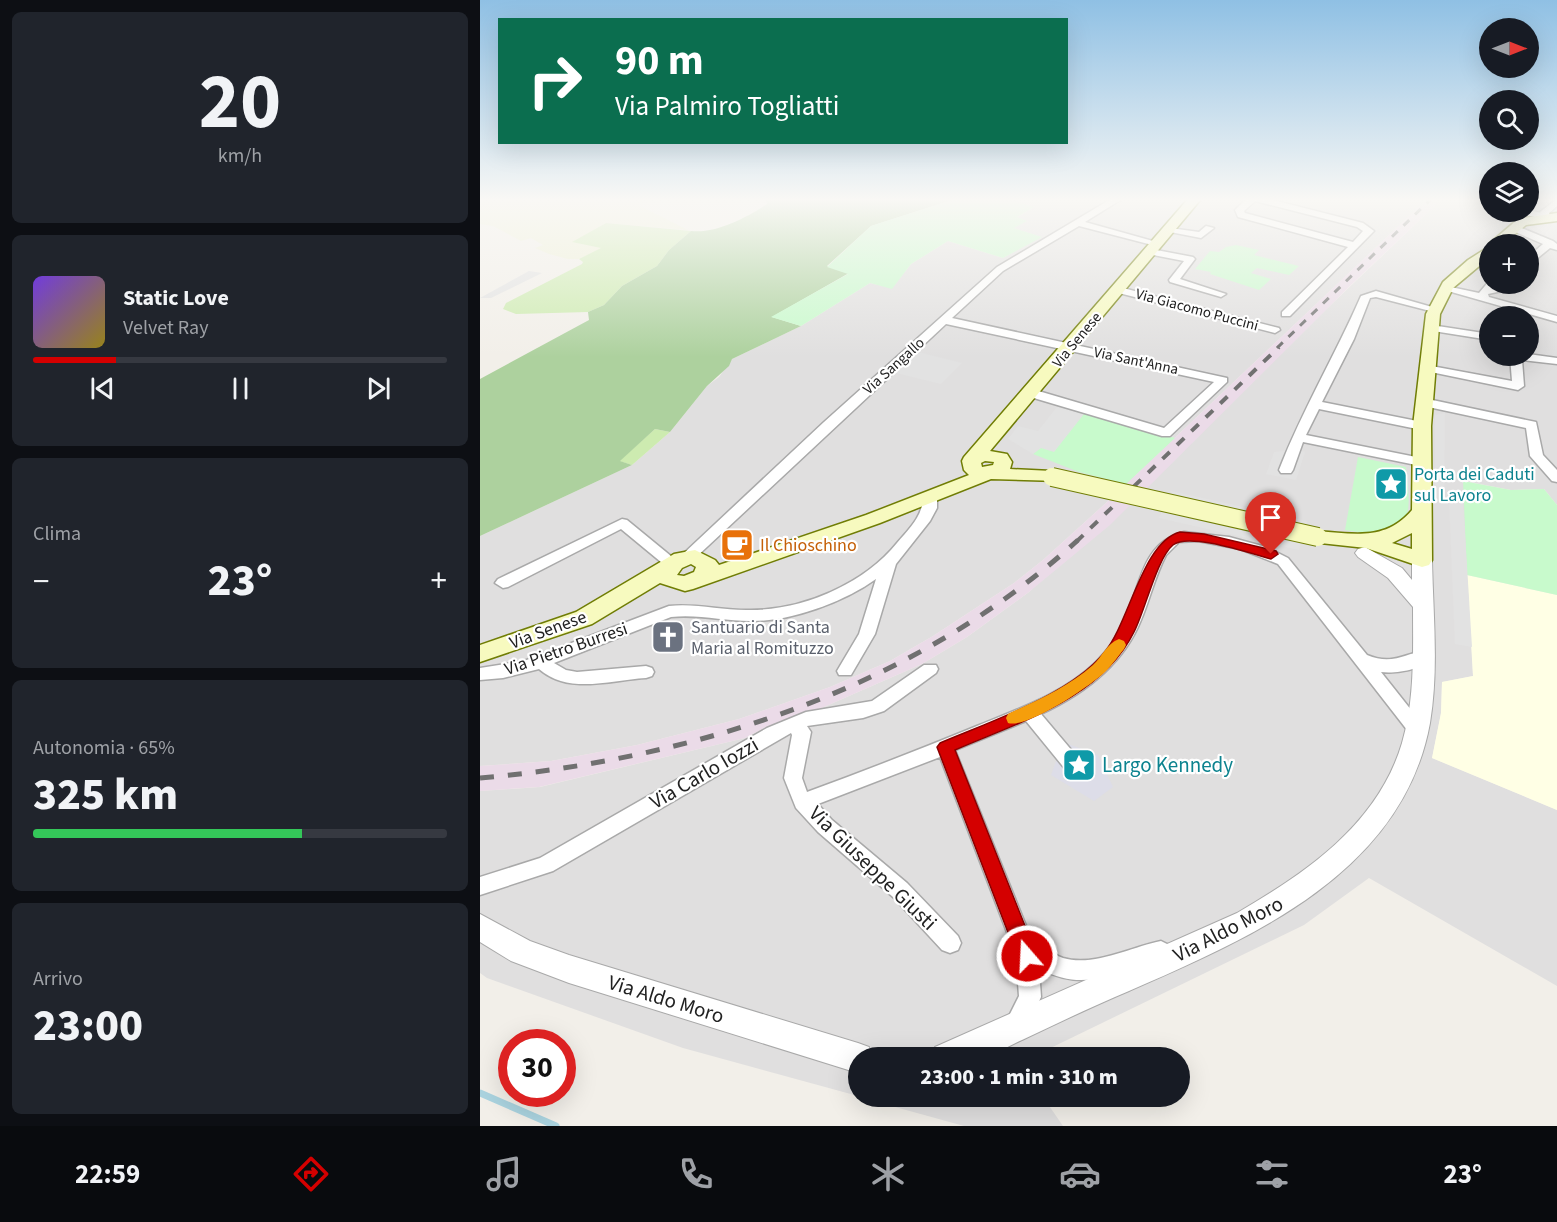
<!DOCTYPE html>
<html lang="it">
<meta charset="utf-8">
<style>
:root{--surface:#171b24;--page:#20242c;--text:#f1f3f6;--muted:#9ea1a6;--line:#363941;--accent:#d40000}
body{margin:0;font-family:"Source Sans 3",sans-serif;background:var(--page);color:var(--text);height:100vh;display:flex;flex-direction:column;font-size:22px;white-space:nowrap}
*{box-sizing:border-box;margin:0}
p{font-size:20px;color:var(--muted)}
.icon{flex:none;width:33px;height:33px;fill:none;stroke:currentColor;stroke-width:2;stroke-linecap:round;stroke-linejoin:round}
.map{position:relative;flex:1;overflow:hidden}
.drawer{display:flex;flex-direction:column;gap:12px;padding:12px;background:#0d0f14;width:480px}
.drawer>*{flex:none}
.hud{position:absolute;left:18px;top:18px;width:570px;height:126px;border-radius:0px;box-shadow:0 6px 24px #0002;background:#0b6e4f;color:#fff;overflow:hidden}
.needle{width:39px;rotate:90deg}
.tools{position:absolute;left:999px;top:18px;display:grid;gap:12px}
.tools a{display:grid;place-items:center;width:60px;height:60px;border-radius:50%;background:var(--surface);box-shadow:0 6px 24px #0002;font-size:30px}
.speed{position:absolute;left:18px;top:1029px;display:flex;gap:12px;font-size:30px;font-weight:700;text-align:center}
.speed>*{display:grid;place-content:center;width:78px;height:78px;border-radius:50%;background:var(--surface);box-shadow:0 6px 24px #0002;line-height:1}
.speed .limit{border:9px solid #d22;background:#fff;color:#111}
.pin{position:absolute;display:grid;place-items:center;width:51px;height:51px;color:#fff;margin:-62px -26px;border-radius:50% 50% 50% 0;rotate:-45deg;box-shadow:0 0 6px #0007}
.pin .icon{rotate:45deg}
.me{position:absolute;width:66px;margin:-33px;rotate:341deg;stroke-linejoin:round;filter:drop-shadow(0 0 4px #0008)}
.turn{display:flex;align-items:center;gap:21px;height:126px;padding:0 18px;font-size:27px}
.turn .icon{width:78px;height:78px;stroke-width:2.5}
.turn b{display:block;font-size:42px;line-height:51px}
.big{font-size:45px;font-weight:800;line-height:1.1}
.drawer .widget{flex:1;display:flex;flex-direction:column;justify-content:center;gap:9px;min-width:0;padding:0 21px;border-radius:9px;background:var(--page)}
.drawer .dial{align-items:center;gap:0}
.dial b{font-size:78px;line-height:1}
.song{display:flex;align-items:center;gap:18px}
.cover{width:72px;height:72px;border-radius:9px;background:linear-gradient(135deg,hsl(260 70% 55%),hsl(50 70% 35%))}
.played{height:6px;border-radius:3px;background:linear-gradient(90deg,var(--accent) 20%,var(--line) 20%)}
.keys{display:flex;justify-content:space-around;direction:ltr}
.heat{display:flex;justify-content:space-between;align-items:center;font-size:33px;direction:ltr}
.charge{height:9px;border-radius:4px;background:linear-gradient(90deg,#34c759 65%,var(--line) 0)}
.trip{position:absolute;left:368px;top:1047px;width:342px;height:60px;border-radius:30px;background:var(--surface);box-shadow:0 6px 24px #0002;font-weight:800;line-height:60px;text-align:center}
.menu{display:flex;height:96px;justify-content:space-around;align-items:center;background:#090b0e;color:var(--muted)}
.menu .icon{width:42px;height:42px}
.menu .current{color:var(--accent)}
.menu b{font-size:27px;color:var(--text)}
main{display:flex;flex:1;min-height:0}
.map>svg:first-child{display:block}
.residential{fill:#e0dfdf;fill-rule:evenodd}
.industrial{fill:#ebdbe8}
.education{fill:#ffffe5}
.farmland{fill:#eef0d5}
.grass{fill:#cdebb0}
.forest{fill:#add19e}
.park{fill:#c8facc}
.parking{fill:#e2e2e2}
.plaza{fill:#dddde8}
.lines{fill:none;stroke-linecap:round;stroke-linejoin:round}
.stream{stroke:#aad3df;stroke-width:7}
.minor-casing{stroke:#a9a9a9;stroke-width:3}
.tertiary-casing{stroke:#a9a9a9;stroke-width:2}
.secondary-casing{stroke:#707d05;stroke-width:3}
.minor{fill:#fff;fill-rule:evenodd}
.tertiary{fill:#fff;fill-rule:evenodd}
.secondary{fill:#f7fabf;fill-rule:evenodd}
.rail-far2{stroke:#707070;stroke-width:3;stroke-dasharray:8 8;stroke-linecap:butt}
.rail-far1{stroke:#707070;stroke-width:4;stroke-dasharray:10 10;stroke-linecap:butt}
.rail{stroke:#707070;stroke-width:5;stroke-dasharray:14 14;stroke-linecap:butt}
.secondary-bridge-casing{stroke:#707d05;stroke-width:20;stroke-linecap:butt}
.secondary-bridge{stroke:#f7fabf;stroke-width:18}
.route{fill:#d40000;stroke:#8a0000;stroke-width:1.5}
.slow{fill:#f59e0b}
.labels{text-anchor:middle;dominant-baseline:central;stroke-width:4.5;stroke-linejoin:round;paint-order:stroke}
.far-street-label{font-size:15px;fill:#222;stroke:#fff}
.culture-label{font-size:18px;fill:#0d838f;stroke:#fff;text-anchor:start}
.food-label{font-size:18px;fill:#c56008;stroke:#fff;text-anchor:start}
.worship-label{font-size:18px;fill:#5b616d;stroke:#fff;text-anchor:start}
.street-label{font-size:18px;fill:#222;stroke:#fff}
.near-culture-label{font-size:21px;fill:#0d838f;stroke:#fff;text-anchor:start}
.near-street-label{font-size:21px;fill:#222;stroke:#fff}
</style>
<main>
<section class="drawer">
<div class="widget dial"><b>20</b><p>km/h</p></div>
<div class="widget">
<div class="song"><i class="cover"></i><div><b>Static Love</b><p>Velvet Ray</p></div></div>
<div class="played"></div>
<div class="keys"><svg class="icon" aria-label="previous" viewBox="0 0 24 24"><path d="M18 5L8 12l10 7zM5 5v14"/></svg><svg class="icon" aria-label="pause" viewBox="0 0 24 24"><path d="M8 5v14M16 5v14"/></svg><svg class="icon" aria-label="next" viewBox="0 0 24 24"><path d="M6 5l10 7-10 7zM19 5v14"/></svg></div>
</div>
<div class="widget"><p>Clima</p>
<div class="heat"><a>−</a><b class="big">23°</b><a>+</a></div>
</div>
<div class="widget"><p>Autonomia · 65%</p><b class="big">325 km</b><div class="charge"></div></div>
<div class="widget"><p>Arrivo</p><b class="big">23:00</b></div>
</section>
<div class="map">
<svg width="1077" height="1126" viewBox="0 0 1077 1126">
<rect width="100%" height="100%" fill="#f2efe9"/>
<g class="residential">
<polygon points="528,199 947,199 627,502 563,560 534,583 453,636 410,661 350,687 259,719 157,745 71,761 0,766 0,536 152,465 190,432 227,386 239,377 252,359 321,326 390,283 412,288 431,264 468,241 523,258 561,237 533,228 546,221 536,218 553,208"/>
<path d="M 962,199 L 1009,199 L 1010,212 L 1048,212 L 1049,199 L 1077,199 L 1077,505 L 1064,489 L 1031,490 L 984,481 L 993,676 L 962,682 L 961,713 L 952,758 L 1077,810 L 1077,986 L 889,878 L 824,925 L 552,1057 L 378,1058 L 378,1096 L 203,1048 L 7,978 L 0,973 L 0,791 L 60,787 L 265,738 L 286,727 L 337,710 L 442,664 L 487,637 L 549,592 ZM 1010,244 L 1048,244 L 1048,284 L 1010,284 ZM 1010,316 L 1048,316 L 1048,356 L 1010,356 Z"/>
<polygon points="379,1097 563,1097 583,1126 484,1126"/>
</g>
<polygon class="industrial" points="947,199 962,199 871,285 630,525 549,592 487,637 442,664 337,710 286,727 265,738 59,787 0,791 0,766 71,761 157,745 259,719 350,687 410,661 453,636 534,583 563,560 627,502"/>
<polygon class="education" points="987,575 1077,595 1077,810 952,758 961,713 962,682 993,676"/>
<polygon class="farmland" points="0,199 171,199 158,205 208,230 126,223 93,242 122,248 99,259 88,259 69,254 55,248 63,245 51,238 41,241 13,226 0,224"/>
<g class="grass">
<polygon points="126,223 211,231 189,250 177,266 142,286 124,305 108,312 36,314 23,309 26,303 102,264 103,262 99,259 121,248 92,242"/>
<polygon points="175,429 190,432 152,465 139,461"/>
</g>
<path class="forest" d="M 285,199 L 475,199 L 391,226 L 347,266 L 369,273 L 292,317 L 321,326 L 252,359 L 249,366 L 227,386 L 190,432 L 175,429 L 140,461 L 152,465 L 0,536 L 0,379 L 109,320 L 108,312 L 124,305 L 142,286 L 177,266 L 189,250 L 211,231 C 235,234 266,218 287,204 Z"/>
<g class="park">
<polygon points="475,199 528,199 554,207 537,217 547,221 534,228 562,237 523,258 468,241 431,264 412,289 390,283 321,326 291,317 368,274 347,267 391,226"/>
<polygon points="756,245 779,250 774,255 819,266 809,275 777,268 771,273 791,279 779,290 730,274 731,272 715,269 730,251 739,252 746,247"/>
<polygon points="599,409 695,438 646,484 599,472 553,454 603,414 596,412"/>
<path d="M 878,457 L 926,467 C 927,481 930,497 928,510 C 924,537 884,534 865,530 Z"/>
<polygon points="983,481 1031,490 1064,489 1077,505 1077,595 987,575"/>
</g>
<g class="parking">
<polygon points="49,271 62,273 11,298 0,298"/>
<polygon points="434,351 482,363 461,384 412,372"/>
<polygon points="577,407 604,414 574,452 561,448 553,454 528,439 538,426 558,431"/>
<polygon points="965,413 964,493 955,487 955,415"/>
<polygon points="806,448 825,452 816,480 786,474 794,452 804,451"/>
<polygon points="691,491 827,521 819,550 679,518"/>
<polygon points="969,498 983,501 992,647 975,644"/>
</g>
<polygon class="plaza" points="583,742 618,755 633,787 614,801 571,775"/>
<g class="lines">
<polyline class="stream" points="0,1093 76,1126"/>
<defs>
<g id="minor">
<polygon points="631,199 642,199 605,222 680,243 680,247 599,226 523,271 472,318 747,378 747,382 690,436 682,436 547,396 545,393 551,389 555,390 684,428 734,382 466,324 213,560 203,560 201,557 203,554 344,422 517,267"/>
<path d="M 766,199 L 789,199 L 883,223 L 894,231 L 810,316 L 802,316 L 802,312 L 868,247 L 758,217 L 755,210 ZM 775,201 L 877,227 L 883,231 L 873,242 L 765,213 L 764,211 Z"/>
<polygon points="1077,199 1077,206 1069,213 1071,217 1064,219 1060,212"/>
<polygon points="726,226 734,228 721,238 685,231 690,228 719,232"/>
<polygon points="1031,226 1037,226 1073,241 1077,244 1077,250 1070,248 1048,266 1048,257 1063,244 1031,230"/>
<polygon points="671,249 713,257 715,259 700,279 746,294 741,297 690,282 689,280 704,261 668,254 668,250"/>
<polygon points="1010,280 1010,284 1015,284 1013,287 1019,284 1030,284 1022,291 1008,294 1009,297 1077,316 1077,322 961,289 966,286 999,293"/>
<polygon points="639,287 799,328 800,330 795,333 635,292 635,288"/>
<path d="M 896,291 L 959,309 L 954,312 L 896,297 L 890,298 L 874,339 L 842,402 L 942,422 L 948,426 L 942,430 L 839,409 L 826,435 L 941,458 L 948,462 L 941,466 L 823,442 L 813,470 L 811,473 L 801,473 L 799,470 C 822,410 855,356 881,296 Z"/>
<polygon points="951,325 1010,334 1010,340 947,330 947,326"/>
<polygon points="1048,354 1077,358 1077,364 1042,360 1044,386 1038,390 946,371 940,368 946,365 1032,381 1030,356"/>
<polygon points="943,398 1056,422 1063,455 1077,470 1077,482 1072,481 1050,456 1046,428 939,405 939,399"/>
<path d="M 450,493 L 457,497 L 457,508 L 450,521 L 416,564 L 395,634 L 371,675 L 359,675 L 357,671 L 379,634 L 396,579 C 364,602 310,622 270,621 C 244,621 218,614 191,617 L 74,663 L 86,670 L 97,672 L 166,666 L 172,668 L 174,672 L 172,676 L 166,678 C 130,680 89,695 59,669 L 23,678 L 0,680 L 0,668 L 44,661 L 189,606 C 217,603 243,611 271,610 C 323,610 384,584 417,543 C 429,529 443,516 443,497 Z"/>
<polygon points="142,519 147,520 197,561 200,564 197,567 187,567 141,529 28,587 23,588 15,583 18,579"/>
<path d="M 704,532 L 749,537 L 786,547 L 808,558 L 887,655 C 917,668 931,647 949,653 L 951,657 C 944,670 915,674 901,672 L 943,725 L 946,730 L 943,735 L 937,737 L 931,735 L 798,564 L 760,549 L 718,541 L 699,542 L 686,555 C 675,576 670,599 661,620 C 643,665 604,694 561,714 L 604,765 L 606,770 L 604,775 L 597,778 L 590,775 L 546,721 L 475,750 L 551,938 C 562,944 571,954 583,958 C 614,967 651,947 681,941 L 689,945 L 692,952 L 689,959 C 677,964 665,965 653,969 C 615,980 597,987 559,969 L 561,997 L 546,1030 L 538,1034 L 530,1030 L 526,1022 L 539,996 L 536,956 L 460,757 L 338,804 L 352,820 L 427,883 L 478,936 L 481,943 L 478,950 L 470,953 L 462,950 L 413,897 L 338,832 L 316,808 L 304,778 L 312,735 L 311,733 L 73,871 L 0,895 L 0,877 L 60,858 L 287,728 L 326,712 L 392,701 L 444,665 L 456,665 L 458,669 L 456,673 L 404,711 L 383,718 L 327,726 L 331,732 L 322,778 L 327,792 C 384,771 441,749 497,726 C 538,709 583,694 616,662 C 628,650 638,636 645,621 C 660,586 662,542 704,532 Z"/>
</g>
<g id="tertiary">
<polygon points="997,199 1010,199 1010,205"/>
<polygon points="1048,210 1071,215 1073,217 1067,220 1034,212"/>
<path d="M 885,547 L 922,568 L 932,580 L 932,560 L 935,556 L 949,556 L 952,560 C 953,614 959,669 950,723 C 923,872 773,937 649,991 C 613,1006 578,1023 542,1040 C 530,1045 514,1056 501,1058 C 484,1059 467,1058 451,1058 L 455,1047 L 757,913 C 826,873 898,824 922,743 C 935,699 933,652 933,607 L 908,578 L 878,557 L 875,553 L 878,549 Z"/>
<polygon points="0,914 50,941 89,955 378,1043 389,1047 393,1058 378,1058 378,1073 89,983 31,961 0,942"/>
</g>
<g id="secondary">
<path d="M 708,199 L 721,199 L 510,451 L 527,454 L 532,462 L 530,469 L 572,471 L 581,477 L 579,481 L 511,479 L 400,523 L 213,589 L 205,591 L 180,583 L 112,624 L 0,662 L 0,645 L 96,612 L 194,554 L 215,550 L 235,560 L 239,565 L 386,515 L 489,475 L 484,470 L 482,461 L 484,457 ZM 505,461 L 514,462 L 513,465 L 502,467 L 501,463 ZM 211,564 L 216,567 L 214,572 L 204,576 L 197,575 L 202,568 Z"/>
<polygon points="1077,213 1077,221 1046,225 1023,244 1009,244 1038,219"/>
<path d="M 1010,246 L 1010,257 L 973,288 L 960,314 L 951,426 L 952,560 L 949,565 L 942,567 L 886,548 L 831,542 L 828,537 L 831,532 L 838,531 C 874,534 906,541 932,510 L 933,426 L 946,314 L 963,282 L 988,260 ZM 932,533 L 932,549 L 912,543 Z"/>
</g>
</defs>
<use href="#minor" class="minor-casing"/>
<use href="#tertiary" class="tertiary-casing"/>
<use href="#secondary" class="secondary-casing"/>
<use href="#minor" class="minor"/>
<use href="#tertiary" class="tertiary"/>
<use href="#secondary" class="secondary"/>
<polyline class="rail-far2" points="797,348 951,199"/>
<polyline class="rail-far1" points="596,542 799,347"/>
<path class="rail" d="M 0,778 C 216,759 435,688 598,540"/>
<defs>
<polyline id="secondary-bridge" points="572,477 838,537"/>
</defs>
<use href="#secondary-bridge" class="secondary-bridge-casing"/>
<use href="#secondary-bridge" class="secondary-bridge"/>
</g>
<linearGradient id="sky" x2="0" y2="1"><stop stop-color="#8fc0e4"/><stop offset="0.56" stop-color="#f9f8f5"/><stop offset="1" stop-color="#f9f8f5" stop-opacity="0"/></linearGradient>
<rect width="1077" height="357" fill="url(#sky)"/>
<path class="route" d="M 700,532 L 724,534 L 796,551 L 798,554 L 791,559 C 772,554 709,532 693,545 C 677,558 665,611 654,632 C 621,699 539,722 475,750 L 557,956 L 554,963 L 547,966 L 540,963 L 537,956 L 457,747 L 460,743 C 509,722 590,695 624,653 C 650,622 662,542 700,532 Z"/>
<path class="slow" d="M 639,639 L 644,641 L 646,645 L 644,649 C 638,656 633,664 626,671 C 612,685 547,729 528,723 L 526,718 L 528,714 C 558,700 588,687 613,665 C 622,657 627,643 639,639 Z"/>
<defs>
<symbol id="sight-square" viewBox="-11 -11 22 22"><rect x="-9" y="-9" width="18" height="18" rx="4" fill="#0f9aa8" stroke="#fff"/><path d="M0-6L1.8-2.2L6-1.7L2.9 1.2L3.7 5.4L0 3.3L-3.7 5.4L-2.9 1.2L-6-1.7L-1.8-2.2Z" fill="#fff"/></symbol>
<symbol id="cafe-square" viewBox="-11 -11 22 22"><rect x="-9" y="-9" width="18" height="18" rx="4" fill="#e8710a" stroke="#fff"/><path d="M-5.5-4.5H6V0H3Q3 3.5 0 3.5H-2.5Q-5.5 3.5-5.5 0ZM3-3.2v2h1.7v-2ZM-6 4.5H4V6H-6Z" fill="#fff"/></symbol>
<symbol id="church-square" viewBox="-11 -11 22 22"><rect x="-9" y="-9" width="18" height="18" rx="4" fill="#6b7280" stroke="#fff"/><path d="M-1.2-6h2.4v3.5h3.3v2.4h-3.3V6h-2.4V-.1h-3.3v-2.4h3.3Z" fill="#fff"/></symbol>
</defs>
<g fill-rule="evenodd">
<use href="#sight-square" x="892" y="465" width="38" height="38"/>
<use href="#cafe-square" x="238" y="526" width="38" height="38"/>
<use href="#church-square" x="169" y="618" width="38" height="38"/>
<use href="#sight-square" x="580" y="746" width="38" height="38"/>
</g>
<g class="labels">
<g class="far-street-label">
<text transform="translate(717 310) rotate(15)">Via Giacomo Puccini</text>
<text transform="translate(597 340) rotate(-50)">Via Senese</text>
<text transform="translate(656 361) rotate(12)">Via Sant'Anna</text>
<text transform="translate(414 366) rotate(-42)">Via Sangallo</text>
</g>
<g class="culture-label">
<text x="934" y="474">Porta dei Caduti<tspan x="934" dy="21">sul Lavoro</tspan></text>
</g>
<g class="food-label">
<text x="280" y="545">Il Chioschino</text>
</g>
<g class="worship-label">
<text x="211" y="627">Santuario di Santa<tspan x="211" dy="21">Maria al Romituzzo</tspan></text>
</g>
<g class="street-label">
<text transform="translate(68 630) rotate(-20)">Via Senese</text>
<text transform="translate(86 649) rotate(-19)">Via Pietro Burresi</text>
</g>
<g class="near-culture-label">
<text x="622" y="765">Largo Kennedy</text>
</g>
<g class="near-street-label">
<text transform="translate(224 773) rotate(-30)">Via Carlo Iozzi</text>
<text transform="translate(393 868) rotate(44)">Via Giuseppe Giusti</text>
<text transform="translate(748 929) rotate(-27)">Via Aldo Moro</text>
<text transform="translate(186 999) rotate(17)">Via Aldo Moro</text>
</g>
</g>
</svg>
<div class="tools">
<a><svg class="needle" viewBox="-14 -14 28 28"><path d="M0-13l5 13h-10z" fill="#e53935"/><path d="M0 13l5-13h-10z" fill="#9ea1a6"/></svg></a>
<a><svg class="icon" aria-label="search" viewBox="0 0 24 24"><circle cx="10" cy="10" r="6"/><path d="M15 15l6 6"/></svg></a>
<a><svg class="icon" aria-label="layers" viewBox="0 0 24 24"><path d="M12 4l9 5-9 5-9-5zM3 14l9 5 9-5"/></svg></a>
<a>+</a>
<a>−</a>
</div>
<div class="speed"><div class="limit">30</div></div>
<div class="pin" style="left:791px;top:554px;background:#d93025"><svg class="icon" aria-label="arrive" viewBox="0 0 24 24"><path d="M6 21V4h12l-3 4 3 4H6"/></svg></div>
<svg class="me" style="left:547px;top:956px" viewBox="-20 -20 40 40"><circle r="17" fill="#d40000" stroke="#fff" stroke-width="3"/><path d="M0-11L8 9 0 5-8 9z" fill="#fff"/></svg>
<div class="trip">23:00 · 1 min · 310 m</div>
<div class="hud">
<div class="turn"><svg class="icon" aria-label="right" viewBox="0 0 24 24"><path d="M7 20v-9h11M14 6l5 5-5 5"/></svg><div><b>90 m</b>Via Palmiro Togliatti</div></div>
</div>
</div>
</main>
<nav class="menu">
<b>22:59</b>
<svg class="icon current" aria-label="directions" viewBox="0 0 24 24"><path d="M12 3l9 9-9 9-9-9zM9 14v-3h6M13 9l2 2-2 2"/></svg>
<svg class="icon" aria-label="music" viewBox="0 0 24 24"><path d="M9 18V5l10-2v13"/><circle cx="6" cy="18" r="3"/><circle cx="16" cy="16" r="3"/></svg>
<svg class="icon" aria-label="phone" viewBox="0 0 24 24"><path d="M5 4h4l2 5-3 2q2 4 5 5l2-3 5 2v4C11 20 4 13 5 4z"/></svg>
<svg class="icon" aria-label="climate" viewBox="0 0 24 24"><path d="M12 3v18M4 7l16 10M4 17L20 7"/></svg>
<svg class="icon" aria-label="car" viewBox="0 0 24 24"><path d="M5 17H2v-5l4-1 3-4h7l3 4 3 1v5h-3M9 17h6M6 11h13"/><circle cx="7" cy="17" r="2"/><circle cx="17" cy="17" r="2"/></svg>
<svg class="icon" aria-label="filters" viewBox="0 0 24 24"><path d="M4 7h16M4 17h16"/><circle cx="9" cy="7" r="2"/><circle cx="15" cy="17" r="2"/></svg>
<b>23°</b>
</nav>
